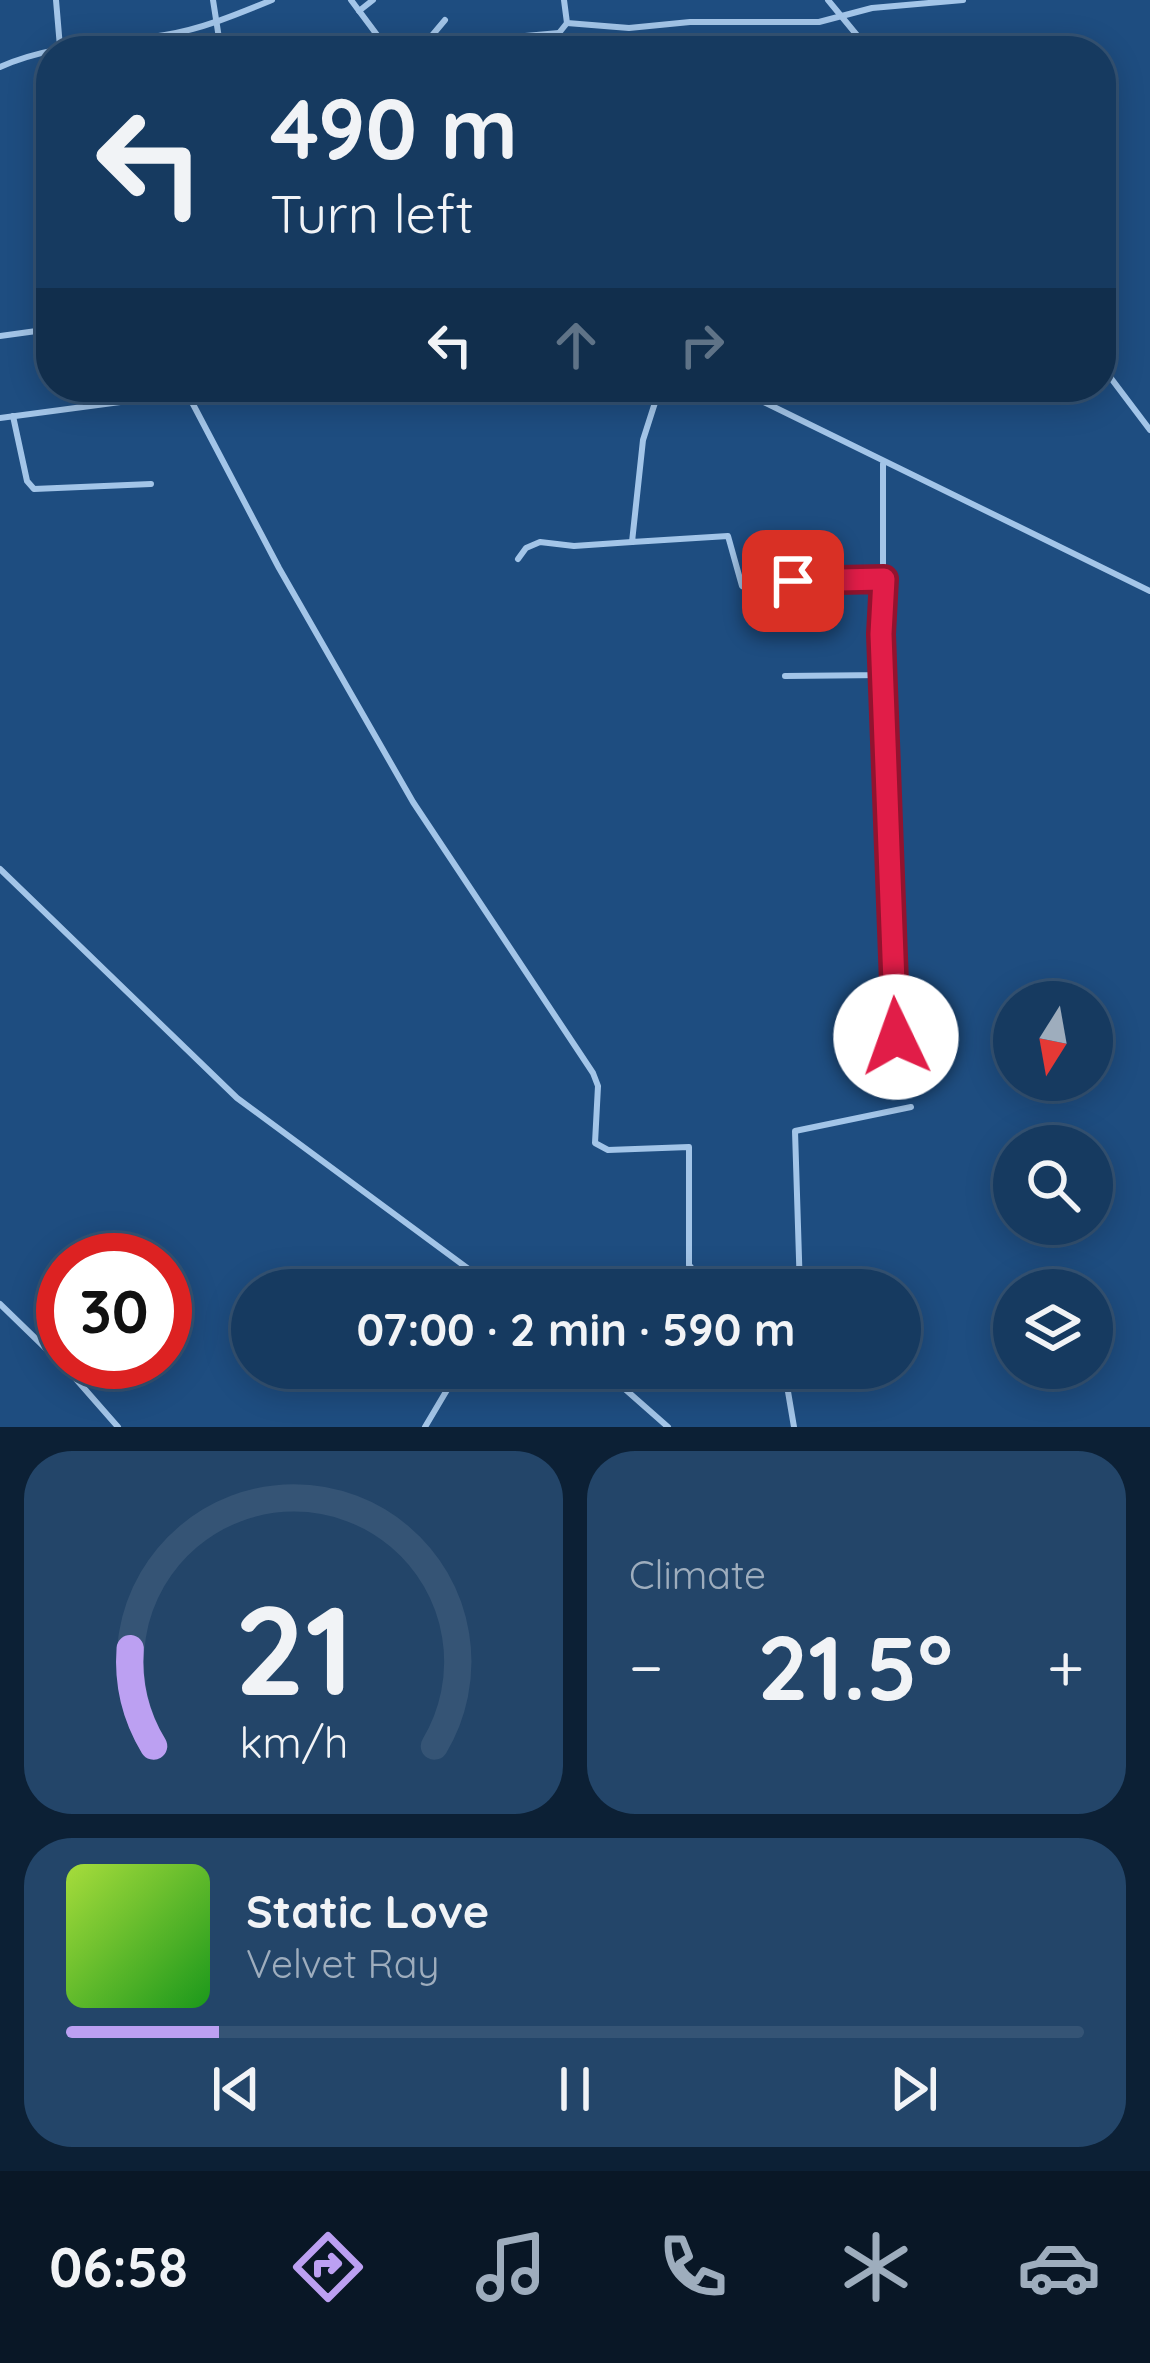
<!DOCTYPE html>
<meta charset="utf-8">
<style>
:root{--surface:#163a60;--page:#234569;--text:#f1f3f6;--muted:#9eadbd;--line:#355475;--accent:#bca0f2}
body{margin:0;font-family:Quicksand,sans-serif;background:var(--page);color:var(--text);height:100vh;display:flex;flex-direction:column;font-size:45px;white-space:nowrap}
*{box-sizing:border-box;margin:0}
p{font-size:39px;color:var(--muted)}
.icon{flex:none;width:66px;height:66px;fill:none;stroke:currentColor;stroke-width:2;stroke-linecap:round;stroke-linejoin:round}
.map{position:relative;height:1427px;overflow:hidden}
.side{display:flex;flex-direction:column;gap:24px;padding:24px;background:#0c2035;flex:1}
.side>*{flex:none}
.guide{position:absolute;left:36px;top:36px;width:1080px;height:366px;border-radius:48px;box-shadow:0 6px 30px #0003,0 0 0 3px var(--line);background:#163a60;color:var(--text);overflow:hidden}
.needle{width:78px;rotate:191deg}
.tools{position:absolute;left:993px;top:981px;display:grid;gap:24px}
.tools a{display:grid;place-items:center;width:120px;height:120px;border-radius:50%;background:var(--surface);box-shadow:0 6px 30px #0003,0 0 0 3px var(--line);font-size:60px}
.speed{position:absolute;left:36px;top:1233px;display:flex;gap:24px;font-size:60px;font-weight:700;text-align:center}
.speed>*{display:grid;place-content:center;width:156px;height:156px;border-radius:50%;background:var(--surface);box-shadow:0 6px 30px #0003,0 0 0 3px var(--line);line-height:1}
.speed .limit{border:18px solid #d22;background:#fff;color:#111}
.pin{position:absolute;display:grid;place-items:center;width:102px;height:102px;color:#fff;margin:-51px;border-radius:24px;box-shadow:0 6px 18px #0006}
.me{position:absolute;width:132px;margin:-66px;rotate:357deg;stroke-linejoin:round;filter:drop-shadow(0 0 9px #0008)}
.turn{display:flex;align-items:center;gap:42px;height:252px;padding:0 36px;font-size:54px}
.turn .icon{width:156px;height:156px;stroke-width:2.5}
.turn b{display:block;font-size:84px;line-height:102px}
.lanes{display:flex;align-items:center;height:114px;padding:0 36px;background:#0003;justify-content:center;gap:60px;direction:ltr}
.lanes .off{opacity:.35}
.big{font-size:90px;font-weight:700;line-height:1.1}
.side .card{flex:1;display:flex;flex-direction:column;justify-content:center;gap:18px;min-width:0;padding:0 42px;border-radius:48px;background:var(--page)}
.side .dial{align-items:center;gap:0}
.dial svg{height:312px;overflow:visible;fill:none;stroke:var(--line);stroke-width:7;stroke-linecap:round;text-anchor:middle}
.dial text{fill:var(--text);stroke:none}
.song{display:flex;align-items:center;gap:36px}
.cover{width:144px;height:144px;border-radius:18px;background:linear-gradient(135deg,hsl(80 70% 55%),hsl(120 70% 35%))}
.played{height:12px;border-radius:6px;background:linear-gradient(90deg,var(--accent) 15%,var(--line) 15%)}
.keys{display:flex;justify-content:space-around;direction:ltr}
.heat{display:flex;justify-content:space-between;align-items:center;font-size:66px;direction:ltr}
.side .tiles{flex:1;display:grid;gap:24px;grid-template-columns:1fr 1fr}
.card:last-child{grid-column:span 2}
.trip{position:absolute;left:231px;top:1269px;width:690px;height:120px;border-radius:60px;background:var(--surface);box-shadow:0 6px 30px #0003,0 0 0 3px var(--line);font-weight:700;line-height:120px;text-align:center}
.tabs{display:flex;height:192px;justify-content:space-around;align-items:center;background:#091726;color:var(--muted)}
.tabs .icon{width:84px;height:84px}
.tabs .active{color:var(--accent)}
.tabs b{font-size:54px;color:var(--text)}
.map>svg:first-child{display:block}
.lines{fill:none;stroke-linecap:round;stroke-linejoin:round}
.minor{stroke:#a3c5e8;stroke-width:6}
.route-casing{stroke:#92132f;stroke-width:30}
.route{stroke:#e11d48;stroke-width:21}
</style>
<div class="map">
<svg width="1150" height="1427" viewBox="0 0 1150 1427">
<rect width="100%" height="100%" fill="#1e4d80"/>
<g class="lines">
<g class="minor">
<polyline points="56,0 60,47"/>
<polyline points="213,0 221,51"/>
<polyline points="351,0 389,51"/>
<polyline points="564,0 567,23 629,28 690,22 819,22 872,8 963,0"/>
<polyline points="828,0 870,51"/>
<polyline points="359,11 373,0"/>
<polyline points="479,40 559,33"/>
<polyline points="419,51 445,20"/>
<polyline points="561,51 559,33 567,23"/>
<path d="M 0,67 C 54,43 108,45 165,35 C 202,29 238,14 272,0"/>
<polyline points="0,336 51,329"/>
<polyline points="1101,365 1150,430"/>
<polyline points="184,387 279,568 413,802 593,1073 598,1086 595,1143 608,1150 689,1147 689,1265 700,1278 741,1290"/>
<polyline points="660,387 643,440 632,542 728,536 742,586 748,589 793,581 884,579"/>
<polyline points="733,387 1150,591"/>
<polyline points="13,416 27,481 34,489 151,484"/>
<polyline points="0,418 188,393"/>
<polyline points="518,559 526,548 540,542 574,546 632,542"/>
<polyline points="883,675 896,1037"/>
<polyline points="785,676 883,675 883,464"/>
<polyline points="0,869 237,1098 497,1290"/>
<polyline points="800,1290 795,1131 911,1107"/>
<polyline points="0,1304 68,1370 118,1427"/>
<polyline points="601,1368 668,1427"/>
<polyline points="784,1368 794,1427"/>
<polyline points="425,1427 460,1368"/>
</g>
</g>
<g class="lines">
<defs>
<polyline id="route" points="793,581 884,579 881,634 896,1037"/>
</defs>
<use href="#route" class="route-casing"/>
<use href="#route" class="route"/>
</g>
</svg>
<div class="tools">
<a><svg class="needle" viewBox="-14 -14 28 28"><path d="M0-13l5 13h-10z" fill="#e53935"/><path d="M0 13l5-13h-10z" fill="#9eadbd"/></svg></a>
<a><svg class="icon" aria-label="search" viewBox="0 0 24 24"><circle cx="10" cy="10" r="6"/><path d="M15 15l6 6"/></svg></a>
<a><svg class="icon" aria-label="layers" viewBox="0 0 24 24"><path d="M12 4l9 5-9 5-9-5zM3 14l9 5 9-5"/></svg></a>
</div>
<div class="speed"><div class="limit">30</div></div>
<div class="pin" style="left:793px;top:581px;background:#d93025"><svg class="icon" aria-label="arrive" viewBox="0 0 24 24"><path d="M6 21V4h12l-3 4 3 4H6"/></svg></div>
<svg class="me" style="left:896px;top:1037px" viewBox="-20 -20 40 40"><circle r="19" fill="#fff"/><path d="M0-13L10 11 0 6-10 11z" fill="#e11d48"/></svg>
<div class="trip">07:00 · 2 min · 590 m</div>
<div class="guide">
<div class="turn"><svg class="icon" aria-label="left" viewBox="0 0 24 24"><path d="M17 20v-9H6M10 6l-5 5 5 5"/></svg><div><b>490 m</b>Turn left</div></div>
<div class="lanes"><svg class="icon" aria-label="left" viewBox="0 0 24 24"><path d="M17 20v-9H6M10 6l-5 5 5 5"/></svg><svg class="icon off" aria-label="ahead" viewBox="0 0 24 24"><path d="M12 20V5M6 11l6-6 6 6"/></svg><svg class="icon off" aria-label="right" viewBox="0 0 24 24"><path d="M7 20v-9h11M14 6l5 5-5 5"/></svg></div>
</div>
</div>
<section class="side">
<div class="tiles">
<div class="card dial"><svg viewBox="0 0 100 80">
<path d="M14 69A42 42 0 1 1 86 69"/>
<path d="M14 69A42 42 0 0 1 8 44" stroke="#bca0f2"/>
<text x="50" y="56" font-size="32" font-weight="700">21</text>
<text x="50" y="72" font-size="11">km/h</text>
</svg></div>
<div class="card"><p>Climate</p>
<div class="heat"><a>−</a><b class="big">21.5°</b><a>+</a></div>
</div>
<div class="card">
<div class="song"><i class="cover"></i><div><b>Static Love</b><p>Velvet Ray</p></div></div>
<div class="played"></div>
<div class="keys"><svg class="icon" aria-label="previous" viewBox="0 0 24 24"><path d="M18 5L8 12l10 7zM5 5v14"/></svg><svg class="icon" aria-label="pause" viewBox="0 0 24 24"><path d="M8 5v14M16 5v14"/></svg><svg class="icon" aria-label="next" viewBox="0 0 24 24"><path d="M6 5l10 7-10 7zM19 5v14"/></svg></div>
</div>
</div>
</section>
<nav class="tabs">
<b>06:58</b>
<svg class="icon active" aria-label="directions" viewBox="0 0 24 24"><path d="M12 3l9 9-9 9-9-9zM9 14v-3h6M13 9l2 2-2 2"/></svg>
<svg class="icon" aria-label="music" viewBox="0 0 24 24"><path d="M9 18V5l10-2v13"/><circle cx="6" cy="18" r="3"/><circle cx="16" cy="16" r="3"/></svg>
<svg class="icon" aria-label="phone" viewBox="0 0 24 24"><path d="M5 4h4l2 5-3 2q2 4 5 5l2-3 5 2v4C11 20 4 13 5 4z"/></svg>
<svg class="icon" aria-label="climate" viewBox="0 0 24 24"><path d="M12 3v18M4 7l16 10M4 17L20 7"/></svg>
<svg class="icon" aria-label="car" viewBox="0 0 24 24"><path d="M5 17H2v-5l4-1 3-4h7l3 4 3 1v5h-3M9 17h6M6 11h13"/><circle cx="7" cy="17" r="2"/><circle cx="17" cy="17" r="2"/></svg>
</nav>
